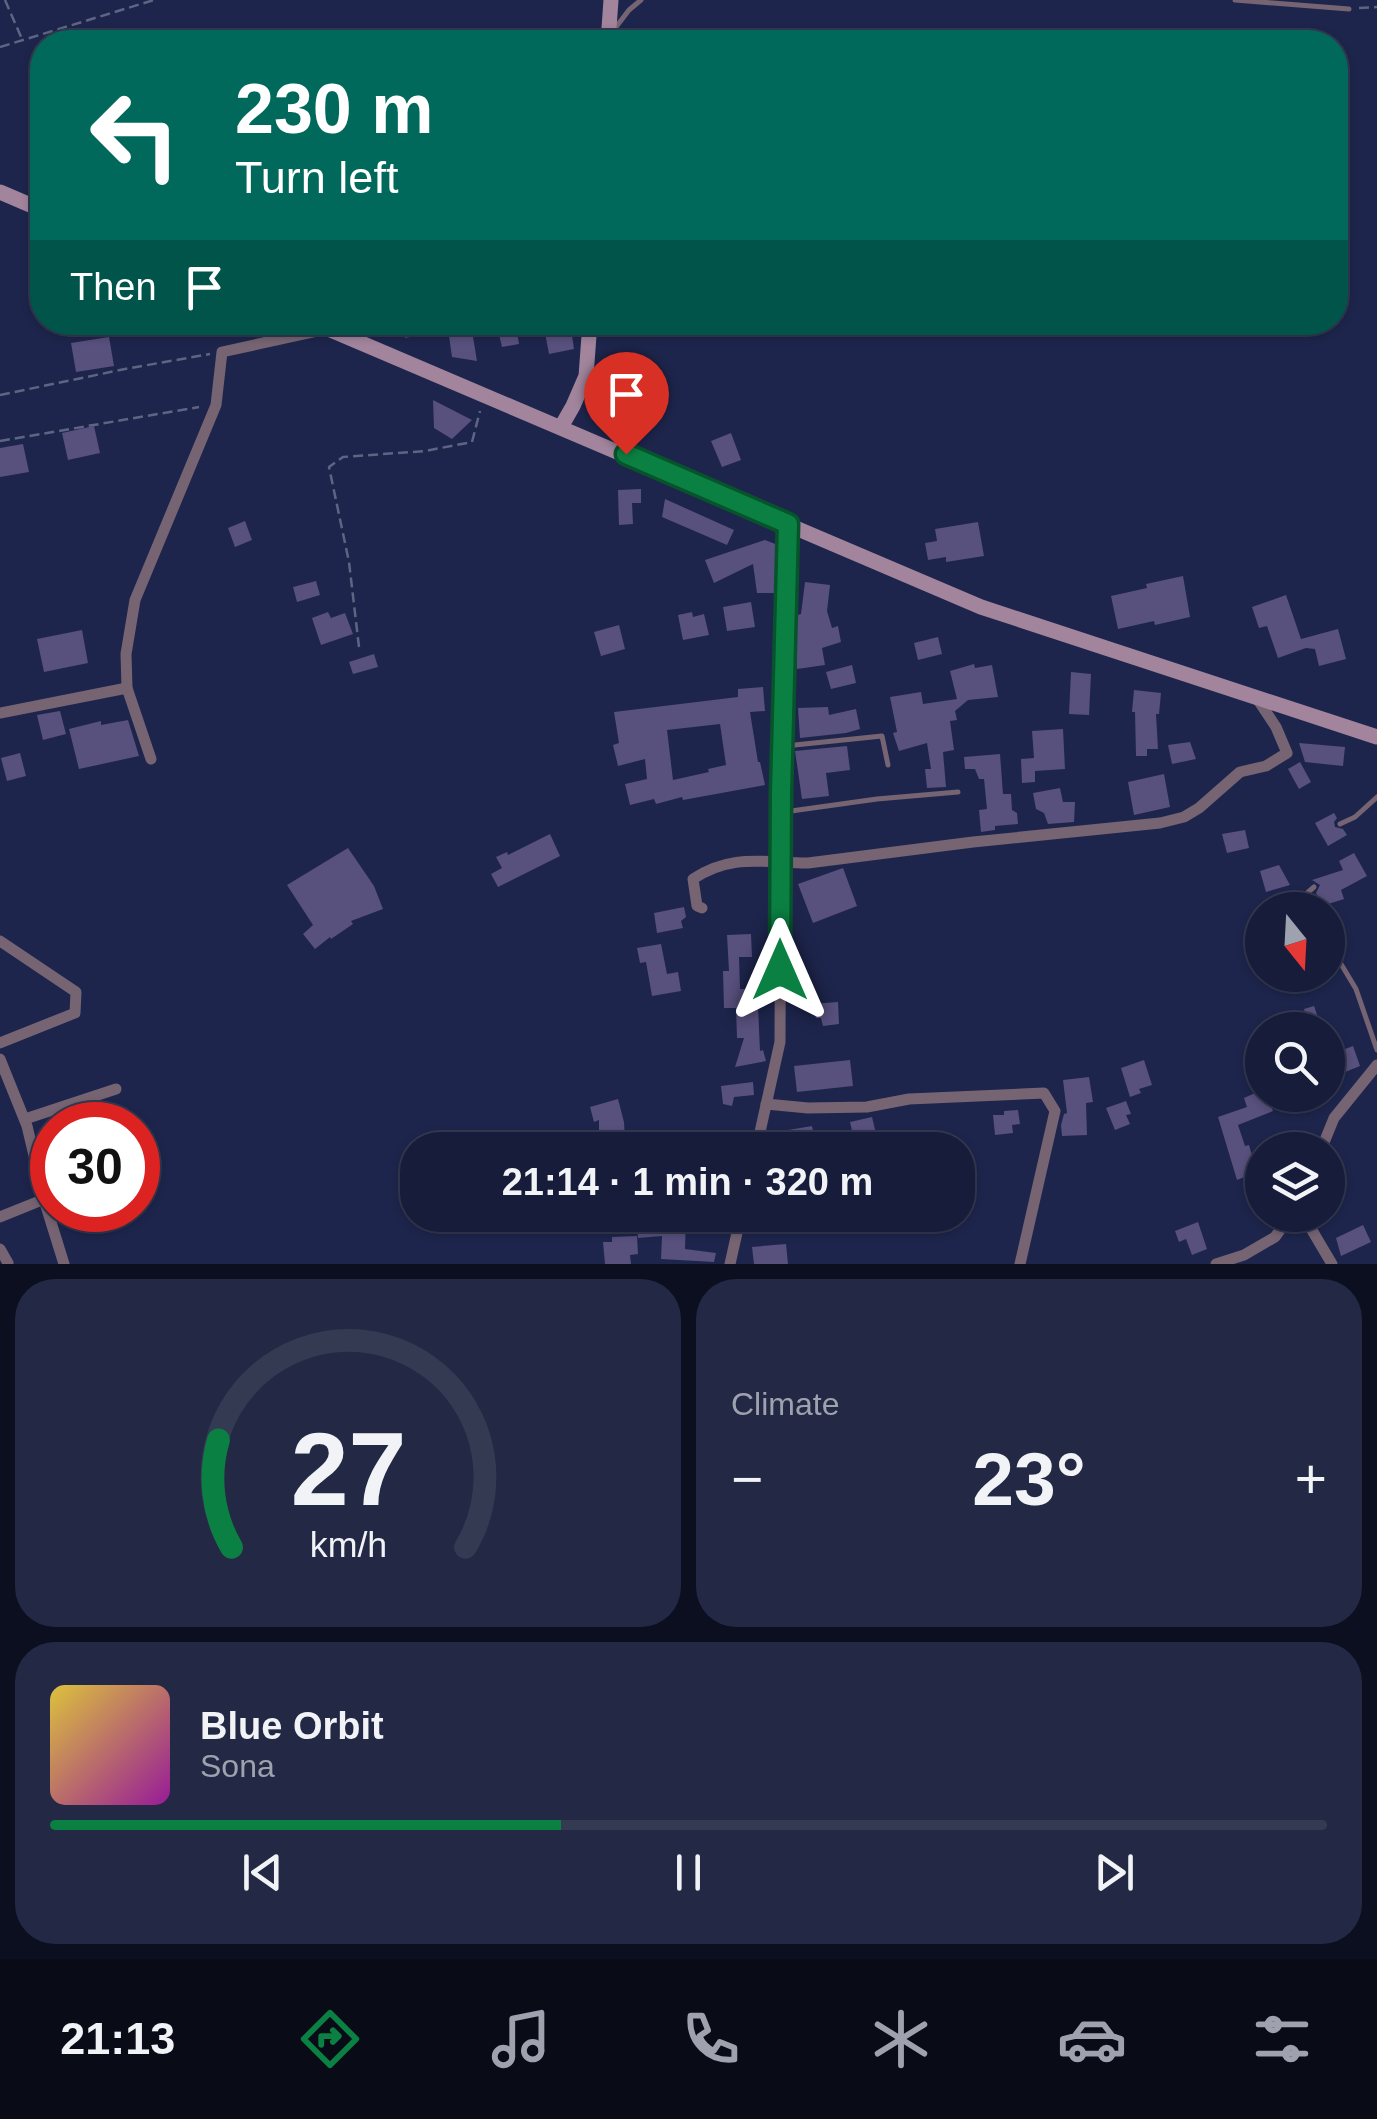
<!DOCTYPE html>
<meta charset="utf-8">
<style>
:root{--surface:#161c39;--page:#232944;--text:#f1f3f6;--muted:#9ea1ae;--line:#353a53;--accent:#0b8043}
body{margin:0;font-family:Arial,sans-serif;background:var(--page);color:var(--text);height:100vh;display:flex;flex-direction:column;font-size:38px;white-space:nowrap}
*{box-sizing:border-box;margin:0}
p{font-size:32px;color:var(--muted)}
.icon{flex:none;width:55px;height:55px;fill:none;stroke:currentColor;stroke-width:2;stroke-linecap:round;stroke-linejoin:round}
.map{position:relative;height:1264px;overflow:hidden}
.panel{display:flex;flex-direction:column;gap:15px;padding:15px;background:#0c0f1f;flex:1}
.panel>*{flex:none}
.hud{position:absolute;left:30px;top:30px;width:1318px;height:305px;border-radius:40px;box-shadow:0 2px 8px #0004,0 0 0 2px var(--line);background:#00695c;color:#fff;overflow:hidden}
.needle{width:65px;rotate:162deg}
.fabs{position:absolute;left:1245px;top:892px;display:grid;gap:20px}
.fabs a{display:grid;place-items:center;width:100px;height:100px;border-radius:50%;background:var(--surface);box-shadow:0 2px 8px #0004,0 0 0 2px var(--line);font-size:50px}
.speed{position:absolute;left:30px;top:1102px;display:flex;gap:20px;font-size:50px;font-weight:700;text-align:center}
.speed>*{display:grid;place-content:center;width:130px;height:130px;border-radius:50%;background:var(--surface);box-shadow:0 2px 8px #0004,0 0 0 2px var(--line);line-height:1}
.speed .limit{border:15px solid #d22;background:#fff;color:#111}
.pin{position:absolute;display:grid;place-items:center;width:85px;height:85px;color:#fff;margin:-102px -42px;border-radius:50% 50% 50% 0;rotate:-45deg;box-shadow:0 0 10px #0007}
.pin .icon{rotate:45deg}
.me{position:absolute;width:110px;margin:-55px;rotate:0deg;stroke-linejoin:round;filter:drop-shadow(0 0 8px #0008)}
.turn{display:flex;align-items:center;gap:35px;height:210px;padding:0 40px;font-size:45px}
.turn .icon{width:130px;height:130px;stroke-width:2.5}
.turn b{display:block;font-size:70px;line-height:85px}
.then{display:flex;align-items:center;height:95px;padding:0 40px;background:#0003;gap:20px;font-size:38px}
.big{font-size:75px;font-weight:700;line-height:1.1}
.panel .tile{flex:1;display:flex;flex-direction:column;justify-content:center;gap:15px;min-width:0;padding:0 35px;border-radius:40px;background:var(--page)}
.panel .dial{align-items:center;gap:0}
.dial svg{height:260px;overflow:visible;fill:none;stroke:var(--line);stroke-width:7;stroke-linecap:round;text-anchor:middle}
.dial text{fill:var(--text);stroke:none}
.song{display:flex;align-items:center;gap:30px}
.cover{width:120px;height:120px;border-radius:15px;background:linear-gradient(135deg,hsl(50 70% 55%),hsl(300 70% 35%))}
.played{height:10px;border-radius:5px;background:linear-gradient(90deg,var(--accent) 40%,var(--line) 40%)}
.keys{display:flex;justify-content:space-around;direction:ltr}
.heat{display:flex;justify-content:space-between;align-items:center;font-size:55px;direction:ltr}
.panel .tiles{flex:1;display:grid;gap:15px;grid-template-columns:1fr 1fr}
.tile:last-child{grid-column:span 2}
.trip{position:absolute;left:400px;top:1132px;width:575px;height:100px;border-radius:40px;background:var(--surface);box-shadow:0 2px 8px #0004,0 0 0 2px var(--line);font-weight:700;line-height:100px;text-align:center}
.tabs{display:flex;height:160px;justify-content:space-around;align-items:center;background:#090b17;color:var(--muted)}
.tabs .icon{width:70px;height:70px}
.tabs .active{color:var(--accent)}
.tabs b{font-size:45px;color:var(--text)}
.map>svg:first-child{display:block}
.building{fill:#58507d;fill-rule:evenodd}
.lines{fill:none;stroke-linecap:round;stroke-linejoin:round}
.path{stroke:#5e6583;stroke-width:2.5;stroke-dasharray:10 5;stroke-linecap:butt}
.lane{stroke:#766473;stroke-width:5}
.street{stroke:#766473;stroke-width:11}
.secondary{stroke:#a2859d;stroke-width:15}
.route-casing{stroke:#07532c;stroke-width:25}
.route{stroke:#0b8043;stroke-width:18}
</style>
<div class="map">
<svg width="1377" height="1264" viewBox="0 0 1377 1264">
<rect width="100%" height="100%" fill="#1d254c"/>
<g class="building">
<polygon points="401,322 491,322 491,329 472,331 477,361 452,357 448,329 405,338"/>
<polygon points="543,322 570,322 574,349 549,354"/>
<polygon points="516,326 519,344 502,347 498,330"/>
<polygon points="109,337 114,366 76,372 71,343"/>
<polygon points="433,400 472,420 452,439 434,428"/>
<polygon points="94,426 100,453 68,460 62,433"/>
<polygon points="731,433 741,460 722,467 711,441"/>
<polygon points="23,444 29,472 0,477 0,448"/>
<polygon points="641,489 641,503 632,503 633,524 619,525 618,490"/>
<polygon points="665,499 734,530 727,545 662,517"/>
<polygon points="245,521 252,540 235,547 228,528"/>
<polygon points="978,522 984,556 946,562 946,557 928,560 925,543 937,541 935,529"/>
<polygon points="765,540 778,545 776,593 757,593 753,564 714,583 705,560"/>
<polygon points="1183,576 1190,617 1155,625 1154,621 1118,629 1111,596 1147,588 1146,584"/>
<polygon points="316,581 320,595 297,602 293,587"/>
<polygon points="805,582 830,585 827,611 832,628 838,626 841,642 822,648 825,665 797,669 795,616 801,614"/>
<polygon points="1286,595 1301,639 1338,629 1346,659 1319,666 1315,649 1306,648 1278,658 1267,626 1259,628 1252,607"/>
<polygon points="751,602 755,627 727,631 723,607"/>
<polygon points="328,612 331,618 345,613 353,634 321,645 312,618"/>
<polygon points="692,612 693,617 704,614 709,635 683,640 678,615"/>
<polygon points="619,625 625,649 601,656 594,632"/>
<polygon points="82,630 88,663 44,672 37,639"/>
<polygon points="938,637 942,654 918,660 914,643"/>
<polygon points="374,654 378,667 353,674 349,662"/>
<polygon points="974,664 975,668 992,665 998,697 968,700 955,711 957,720 950,721 954,750 943,752 946,787 927,788 925,769 931,769 927,743 899,751 893,733 897,732 890,697 921,692 923,704 957,699 950,671"/>
<polygon points="852,665 856,683 831,689 826,672"/>
<polygon points="1071,672 1091,674 1089,715 1069,714"/>
<path d="M 763,687 L 765,711 L 750,712 L 758,762 L 760,762 L 765,785 L 683,800 L 682,797 L 656,804 L 654,799 L 630,805 L 625,784 L 647,779 L 645,759 L 618,766 L 613,745 L 619,743 L 614,712 L 738,697 L 738,689 ZM 720,724 L 726,765 L 708,769 L 709,772 L 673,780 L 667,730 Z"/>
<polygon points="1134,690 1161,693 1159,714 1156,714 1158,749 1147,749 1147,756 1136,756 1135,712 1132,712"/>
<polygon points="828,707 829,715 856,709 860,729 846,733 800,738 798,708"/>
<polygon points="60,711 66,734 43,740 37,715"/>
<polygon points="128,720 139,756 79,769 69,729 101,721 101,725"/>
<polygon points="1063,729 1065,769 1035,771 1035,782 1022,783 1021,759 1034,758 1032,731"/>
<polygon points="1190,742 1196,759 1172,764 1168,745"/>
<polygon points="1299,743 1345,747 1343,766 1305,762"/>
<polygon points="847,746 850,770 826,773 829,796 802,799 795,751"/>
<polygon points="20,753 26,776 7,781 1,758"/>
<polygon points="1000,754 1003,794 1011,794 1012,810 1017,813 1018,824 995,826 995,830 981,832 979,810 987,809 984,779 979,779 975,769 965,769 964,757"/>
<polygon points="1300,762 1311,782 1299,789 1288,769"/>
<polygon points="1164,774 1170,807 1134,815 1128,782"/>
<polygon points="1060,788 1063,802 1075,802 1074,822 1048,824 1044,813 1036,809 1033,793"/>
<polygon points="1334,813 1337,818 1334,822 1335,827 1343,829 1347,835 1328,846 1315,823"/>
<polygon points="1245,830 1249,848 1227,853 1222,834"/>
<polygon points="550,834 560,856 498,887 491,874 502,868 496,857 507,852 508,855"/>
<polygon points="348,848 374,886 383,909 351,921 353,924 331,939 330,937 315,949 303,934 313,925 287,885"/>
<polygon points="1354,853 1367,876 1341,890 1344,899 1322,906 1316,893 1320,885 1312,880 1343,870 1339,861"/>
<polygon points="1279,865 1290,885 1266,892 1260,871"/>
<polygon points="843,868 857,906 813,923 798,884"/>
<polygon points="684,907 686,917 681,921 683,928 657,933 654,913"/>
<polygon points="751,934 752,957 739,957 740,989 764,989 764,1007 758,1007 760,1051 763,1050 766,1061 735,1067 744,1038 737,1038 736,1008 724,1008 723,971 729,971 727,935"/>
<polygon points="661,944 667,974 678,972 681,991 652,996 646,962 640,963 637,948"/>
<polygon points="838,1002 839,1024 823,1026 821,1018 816,1018 811,1004"/>
<polygon points="1314,1006 1321,1026 1308,1030 1296,1030 1293,1021 1306,1017 1304,1009"/>
<polygon points="1353,1046 1360,1066 1328,1079 1328,1066 1344,1059 1340,1051"/>
<polygon points="850,1060 853,1086 797,1092 794,1066"/>
<polygon points="1144,1060 1152,1085 1139,1089 1141,1093 1130,1097 1121,1068"/>
<polygon points="1089,1077 1093,1102 1086,1103 1087,1135 1062,1136 1061,1125 1064,1114 1067,1113 1063,1080"/>
<polygon points="753,1082 754,1095 734,1097 732,1106 723,1104 721,1086"/>
<polygon points="1262,1090 1262,1095 1267,1095 1273,1111 1238,1125 1245,1146 1249,1145 1257,1172 1237,1180 1218,1117 1247,1107 1244,1098"/>
<polygon points="618,1099 624,1122 625,1140 599,1141 599,1120 594,1122 590,1107"/>
<polygon points="1126,1101 1131,1114 1126,1115 1130,1124 1115,1130 1106,1108"/>
<polygon points="1018,1110 1020,1124 1012,1125 1013,1133 995,1135 993,1115 1004,1115 1004,1111"/>
<polygon points="872,1117 877,1138 855,1144 850,1122"/>
<polygon points="812,1126 815,1141 790,1144 788,1130"/>
<polygon points="84,1210 136,1210 136,1212 99,1224 101,1230 92,1233"/>
<polygon points="666,1215 686,1215 685,1249 716,1253 714,1262 661,1259 662,1236 638,1238 637,1226 665,1224"/>
<polygon points="1198,1222 1207,1249 1192,1255 1186,1239 1179,1242 1175,1231"/>
<polygon points="1363,1225 1371,1242 1341,1256 1336,1238"/>
<polygon points="637,1236 638,1254 630,1255 631,1264 605,1264 603,1242 612,1242 612,1237"/>
<polygon points="786,1244 788,1264 754,1264 752,1247"/>
</g>
<g class="lines">
<g class="path">
<polyline points="5,0 22,39"/>
<polyline points="1359,8 1377,7"/>
<polyline points="0,47 154,0"/>
<polyline points="0,395 125,369 210,354"/>
<polyline points="0,441 199,407"/>
<polyline points="359,647 349,562 329,467 343,457 425,451 472,442 480,411"/>
</g>
<g class="lane">
<polyline points="1235,0 1349,9"/>
<polyline points="613,31 629,10 641,0"/>
<polyline points="785,746 882,736 888,765"/>
<polyline points="784,812 877,799 958,792"/>
<polyline points="1340,824 1355,817 1377,797"/>
<polyline points="1314,887 1306,894 1317,910"/>
<polyline points="1328,926 1335,936 1338,959 1356,989 1377,1050"/>
</g>
<g class="street">
<polyline points="0,713 127,688"/>
<polyline points="151,759 127,688 126,654 135,600 216,405 222,352 327,329"/>
<path d="M 702,908 L 697,906 L 693,879 C 732,853 764,863 808,863 L 973,842 L 1160,823 L 1184,817 L 1199,808 L 1240,772 L 1266,766 L 1287,753 L 1276,727 L 1256,697"/>
<polyline points="0,941 76,992 75,1013 0,1043"/>
<polyline points="0,1059 27,1126 46,1206 64,1264"/>
<polyline points="766,1104 808,1108 867,1107 909,1099 1044,1093 1055,1111 1020,1264"/>
<polyline points="25,1119 116,1089"/>
<polyline points="756,1150 780,1042 781,793 788,525"/>
<polyline points="1321,1150 1334,1118 1377,1065"/>
<polyline points="138,1165 141,1164"/>
<polyline points="1303,1215 1332,1264"/>
<polyline points="0,1217 52,1196"/>
<polyline points="0,1249 8,1263"/>
<polyline points="730,1264 741,1215"/>
<polyline points="1216,1264 1244,1255 1275,1237 1291,1215"/>
</g>
<g class="secondary">
<polyline points="608,42 611,0"/>
<polyline points="0,192 42,210"/>
<polyline points="312,322 981,607 1377,737"/>
<polyline points="561,427 573,406 586,376 590,322"/>
</g>
</g>
<g class="lines">
<defs>
<polyline id="route" points="626,454 788,524 781,793 780,970"/>
</defs>
<use href="#route" class="route-casing"/>
<use href="#route" class="route"/>
</g>
</svg>
<div class="fabs">
<a><svg class="needle" viewBox="-14 -14 28 28"><path d="M0-13l5 13h-10z" fill="#e53935"/><path d="M0 13l5-13h-10z" fill="#9ea1ae"/></svg></a>
<a><svg class="icon" aria-label="search" viewBox="0 0 24 24"><circle cx="10" cy="10" r="6"/><path d="M15 15l6 6"/></svg></a>
<a><svg class="icon" aria-label="layers" viewBox="0 0 24 24"><path d="M12 4l9 5-9 5-9-5zM3 14l9 5 9-5"/></svg></a>
</div>
<div class="speed"><div class="limit">30</div></div>
<div class="pin" style="left:626px;top:454px;background:#d93025"><svg class="icon" aria-label="arrive" viewBox="0 0 24 24"><path d="M6 21V4h12l-3 4 3 4H6"/></svg></div>
<svg class="me" style="left:780px;top:970px" viewBox="-20 -20 40 40"><path d="M0-17L14 15 0 8-14 15z" fill="#0b8043" stroke="#fff" stroke-width="4"/></svg>
<div class="trip">21:14 · 1 min · 320 m</div>
<div class="hud">
<div class="turn"><svg class="icon" aria-label="left" viewBox="0 0 24 24"><path d="M17 20v-9H6M10 6l-5 5 5 5"/></svg><div><b>230 m</b>Turn left</div></div>
<div class="then">Then<svg class="icon" aria-label="arrive" viewBox="0 0 24 24"><path d="M6 21V4h12l-3 4 3 4H6"/></svg></div>
</div>
</div>
<section class="panel">
<div class="tiles">
<div class="tile dial"><svg viewBox="0 0 100 80">
<path d="M14 69A42 42 0 1 1 86 69"/>
<path d="M14 69A42 42 0 0 1 10 36" stroke="#0b8043"/>
<text x="50" y="56" font-size="32" font-weight="700">27</text>
<text x="50" y="72" font-size="11">km/h</text>
</svg></div>
<div class="tile"><p>Climate</p>
<div class="heat"><a>−</a><b class="big">23°</b><a>+</a></div>
</div>
<div class="tile">
<div class="song"><i class="cover"></i><div><b>Blue Orbit</b><p>Sona</p></div></div>
<div class="played"></div>
<div class="keys"><svg class="icon" aria-label="previous" viewBox="0 0 24 24"><path d="M18 5L8 12l10 7zM5 5v14"/></svg><svg class="icon" aria-label="pause" viewBox="0 0 24 24"><path d="M8 5v14M16 5v14"/></svg><svg class="icon" aria-label="next" viewBox="0 0 24 24"><path d="M6 5l10 7-10 7zM19 5v14"/></svg></div>
</div>
</div>
</section>
<nav class="tabs">
<b>21:13</b>
<svg class="icon active" aria-label="directions" viewBox="0 0 24 24"><path d="M12 3l9 9-9 9-9-9zM9 14v-3h6M13 9l2 2-2 2"/></svg>
<svg class="icon" aria-label="music" viewBox="0 0 24 24"><path d="M9 18V5l10-2v13"/><circle cx="6" cy="18" r="3"/><circle cx="16" cy="16" r="3"/></svg>
<svg class="icon" aria-label="phone" viewBox="0 0 24 24"><path d="M5 4h4l2 5-3 2q2 4 5 5l2-3 5 2v4C11 20 4 13 5 4z"/></svg>
<svg class="icon" aria-label="climate" viewBox="0 0 24 24"><path d="M12 3v18M4 7l16 10M4 17L20 7"/></svg>
<svg class="icon" aria-label="car" viewBox="0 0 24 24"><path d="M5 17H2v-5l4-1 3-4h7l3 4 3 1v5h-3M9 17h6M6 11h13"/><circle cx="7" cy="17" r="2"/><circle cx="17" cy="17" r="2"/></svg>
<svg class="icon" aria-label="filters" viewBox="0 0 24 24"><path d="M4 7h16M4 17h16"/><circle cx="9" cy="7" r="2"/><circle cx="15" cy="17" r="2"/></svg>
</nav>
